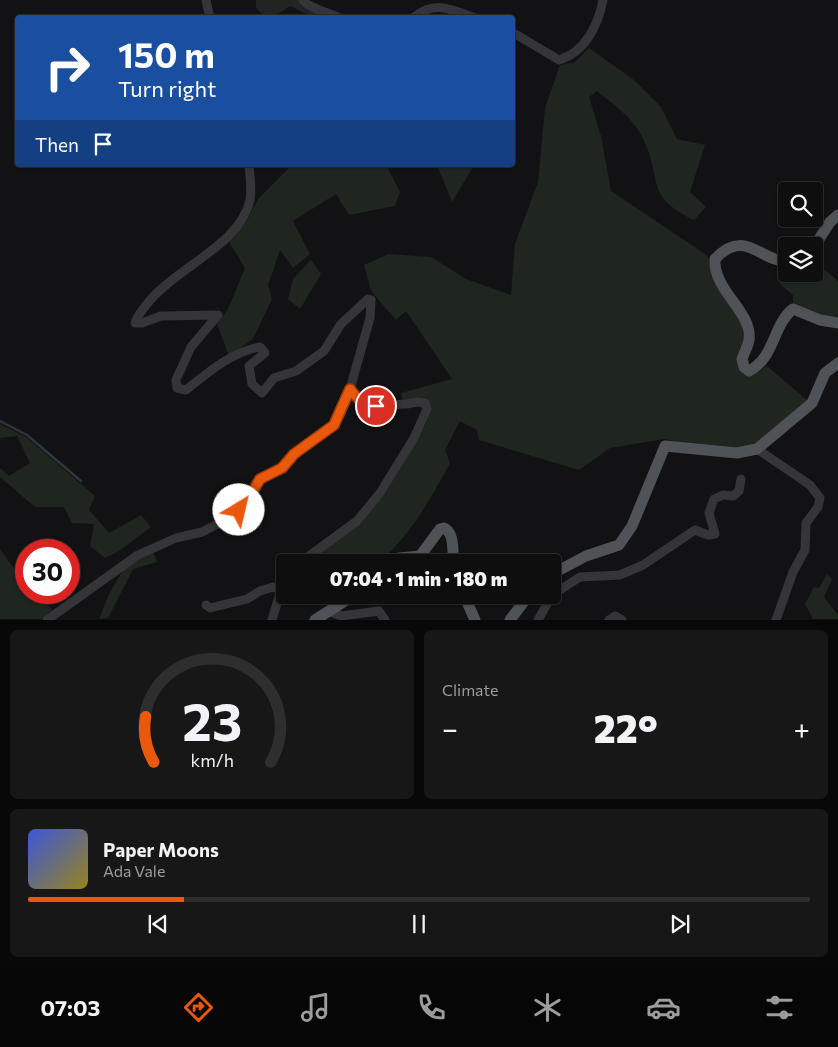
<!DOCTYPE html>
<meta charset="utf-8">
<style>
:root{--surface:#0e0e0f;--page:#171718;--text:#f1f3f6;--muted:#9b9c9e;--line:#2e2e2f;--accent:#ea580c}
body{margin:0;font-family:Commissioner,sans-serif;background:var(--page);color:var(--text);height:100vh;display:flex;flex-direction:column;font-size:19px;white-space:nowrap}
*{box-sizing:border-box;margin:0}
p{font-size:16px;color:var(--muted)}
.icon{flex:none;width:28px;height:28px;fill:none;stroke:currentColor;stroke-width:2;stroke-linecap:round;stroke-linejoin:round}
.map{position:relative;height:620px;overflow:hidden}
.details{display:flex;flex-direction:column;gap:10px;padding:10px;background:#080808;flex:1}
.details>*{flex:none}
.banner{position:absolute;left:15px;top:15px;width:500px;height:152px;border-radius:5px;box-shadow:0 1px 4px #0004,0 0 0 1px var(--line);background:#1a4fa0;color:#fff;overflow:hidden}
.tools{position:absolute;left:778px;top:182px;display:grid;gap:10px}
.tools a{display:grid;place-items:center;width:45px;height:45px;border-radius:5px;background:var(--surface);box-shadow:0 1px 4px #0004,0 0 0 1px var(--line);font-size:25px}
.speed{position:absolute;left:15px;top:539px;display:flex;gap:10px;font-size:25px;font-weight:700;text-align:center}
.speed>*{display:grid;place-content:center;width:65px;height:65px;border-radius:50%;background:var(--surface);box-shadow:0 1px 4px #0004,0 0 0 1px var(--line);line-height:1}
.speed .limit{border:8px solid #d22;background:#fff;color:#111}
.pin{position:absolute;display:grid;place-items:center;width:42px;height:42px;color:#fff;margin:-21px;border:2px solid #fff;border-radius:50%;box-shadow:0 1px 5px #0007}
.me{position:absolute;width:55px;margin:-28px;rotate:36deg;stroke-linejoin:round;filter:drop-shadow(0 0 4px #0008)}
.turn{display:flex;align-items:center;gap:18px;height:105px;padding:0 20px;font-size:22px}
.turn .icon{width:65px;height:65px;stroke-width:2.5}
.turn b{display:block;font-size:35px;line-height:42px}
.then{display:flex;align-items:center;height:48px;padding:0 20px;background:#0003;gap:10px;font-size:19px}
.big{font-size:38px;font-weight:800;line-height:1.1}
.details .card{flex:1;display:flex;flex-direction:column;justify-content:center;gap:8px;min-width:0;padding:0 18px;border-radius:8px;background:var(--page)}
.details .dial{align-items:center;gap:0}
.dial svg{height:130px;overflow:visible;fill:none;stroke:var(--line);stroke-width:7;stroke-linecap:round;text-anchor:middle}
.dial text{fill:var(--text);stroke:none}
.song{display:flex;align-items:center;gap:15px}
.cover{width:60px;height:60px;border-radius:8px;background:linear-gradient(135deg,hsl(230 70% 55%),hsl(50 70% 35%))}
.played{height:5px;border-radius:2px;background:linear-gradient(90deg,var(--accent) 20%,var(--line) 20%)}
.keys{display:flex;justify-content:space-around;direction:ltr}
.heat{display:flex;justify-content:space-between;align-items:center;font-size:28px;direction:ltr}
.details .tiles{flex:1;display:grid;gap:10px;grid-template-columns:1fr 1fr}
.card:last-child{grid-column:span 2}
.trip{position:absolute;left:276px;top:554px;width:285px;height:50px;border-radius:5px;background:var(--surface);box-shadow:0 1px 4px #0004,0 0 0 1px var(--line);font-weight:800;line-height:50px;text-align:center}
.menu{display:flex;height:80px;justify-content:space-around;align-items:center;background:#060606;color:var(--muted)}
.menu .icon{width:35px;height:35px}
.menu .current{color:var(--accent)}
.menu b{font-size:22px;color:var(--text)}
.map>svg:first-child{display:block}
.green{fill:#1e261f}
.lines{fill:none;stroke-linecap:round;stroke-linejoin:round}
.stream{stroke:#2c363c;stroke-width:2.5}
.minor{stroke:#333538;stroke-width:9}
.major{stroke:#4f5257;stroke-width:11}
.route-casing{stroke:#983908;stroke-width:12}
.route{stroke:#ea580c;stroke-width:9}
</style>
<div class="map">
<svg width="838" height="620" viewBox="0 0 838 620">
<rect width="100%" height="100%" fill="#121214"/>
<g class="green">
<polygon points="256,0 299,0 308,10 332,17 313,17 290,6 276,15 262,14 256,8"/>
<path d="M 589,48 L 634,80 L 661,107 L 677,139 L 705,145 L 690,192 L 706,207 L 694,220 C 642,195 664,179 642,137 C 633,118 613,104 597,91 L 589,97 L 601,136 L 611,191 L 708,256 L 711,269 L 742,323 L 746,370 L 757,372 L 767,366 L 807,400 L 767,436 L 752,445 L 737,448 L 692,445 L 664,439 L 610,448 L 579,470 L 479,440 L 477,430 L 460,421 L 445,450 L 450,463 C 432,496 416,526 389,553 L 374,553 L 361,562 L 309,562 L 338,538 L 359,524 L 385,494 L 425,426 L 431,409 L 427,399 L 417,398 L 403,401 L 401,393 L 452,379 L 406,311 L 396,320 L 371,291 L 364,265 L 389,254 L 431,257 L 466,279 L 511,295 L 515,244 L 538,182 L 545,108 L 560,65 L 575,62 Z"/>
<polygon points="292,165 386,165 400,192 395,206 349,215 336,194 293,221 310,254 293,268 280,250 268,285 272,299 253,339 229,356 217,324 228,309 245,268 229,242 247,221 258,199"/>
<polygon points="437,165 474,165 452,202"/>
<polygon points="311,260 321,274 300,309 288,299 293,279"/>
<polygon points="814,261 838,281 838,319 823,318 793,307 793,295 780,284 783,266 786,267 786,274 814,274"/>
<polygon points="0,424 26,437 95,496 89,510 109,533 141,515 151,527 119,551 105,558 90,546 94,524 72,523 64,507 35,507 0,477 0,468 9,476 30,463 17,436 0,438"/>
<polygon points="0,549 26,585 26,592 35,593 52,609 42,619 0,619"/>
<polygon points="153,552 157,562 133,569 108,618 99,619 109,594 125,567"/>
<polygon points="827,574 832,579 824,597 838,615 838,619 813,619 805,604 814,587 819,588"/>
</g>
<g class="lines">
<polyline class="stream" points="0,421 27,435 81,481"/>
<g class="minor">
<polyline points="206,0 210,18"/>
<path d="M 303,0 C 310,9 328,12 339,18"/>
<path d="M 413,18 C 435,0 451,9 475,18"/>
<path d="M 512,32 L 559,60 C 585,52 598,26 603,0"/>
<polyline points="757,449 810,485 820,498 818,507 806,523 805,550 793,572 776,620"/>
<polyline points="301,562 357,521 380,493 414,438 427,409 425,403 417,402 407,404 364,406 350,389"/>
<polyline points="552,595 580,577 620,575 643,565 695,530 708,535 715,534 709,513 714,499 723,495 733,496 739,491 741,479"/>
<polyline points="206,605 210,608 247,599 260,591 273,587 281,590"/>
<polyline points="329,611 341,616 379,611 385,620"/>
<path d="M 47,620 L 138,555 L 176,538 L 202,532 L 227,519 L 244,506 L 260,479 L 282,468 L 294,454 L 334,425 L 350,389 L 370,318 L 371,300 L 368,299 L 341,324 L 324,351 L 296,371 L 274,378 L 262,393 L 252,384 L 249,366 L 265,353 L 260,347 C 233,351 207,373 186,390 L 177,388 L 176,380 L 191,347 L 218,315 L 161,316 L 142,323 L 135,323 C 138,314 145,306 152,298 C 182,265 241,243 250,200 C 252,189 250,176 249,165"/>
<polyline points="272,620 285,576"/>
<polyline points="538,620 552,595"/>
<polyline points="609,620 615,616 622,620"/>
</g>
<g class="major">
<polyline points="814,247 830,222 838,215"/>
<path d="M 786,261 C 761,262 745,227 715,259 C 713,291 753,312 749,340 C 748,346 744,353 742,359 L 744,367 L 749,371 C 775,358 773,324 793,309 L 820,320 L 838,323"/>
<path d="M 393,562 L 399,558 L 420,556 L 440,529 L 444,528 C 455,533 452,552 454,562"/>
<polyline points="552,574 586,556 619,545 632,526 665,446 737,453 757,449 812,403 825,373 838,363"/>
<polyline points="464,595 475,620"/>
<polyline points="315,620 354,595"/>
<polyline points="510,620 529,595"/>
</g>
</g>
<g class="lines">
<defs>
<polyline id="route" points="239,510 244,506 260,479 282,468 294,454 334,425 350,389 364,406 376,406"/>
</defs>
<use href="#route" class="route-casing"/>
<use href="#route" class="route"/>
</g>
</svg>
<div class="tools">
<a><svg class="icon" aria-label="search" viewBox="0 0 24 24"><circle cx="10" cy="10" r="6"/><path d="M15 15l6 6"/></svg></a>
<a><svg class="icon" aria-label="layers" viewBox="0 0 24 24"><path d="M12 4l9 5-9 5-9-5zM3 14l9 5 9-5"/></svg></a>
</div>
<div class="speed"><div class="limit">30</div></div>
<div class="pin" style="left:376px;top:406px;background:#d93025"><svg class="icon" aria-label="arrive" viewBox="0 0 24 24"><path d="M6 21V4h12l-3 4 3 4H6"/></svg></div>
<svg class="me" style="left:239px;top:510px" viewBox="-20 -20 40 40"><circle r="19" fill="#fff"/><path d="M0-13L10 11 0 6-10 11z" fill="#ea580c"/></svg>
<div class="trip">07:04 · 1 min · 180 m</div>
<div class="banner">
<div class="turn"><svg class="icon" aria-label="right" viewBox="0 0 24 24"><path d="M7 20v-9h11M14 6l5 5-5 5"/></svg><div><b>150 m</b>Turn right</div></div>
<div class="then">Then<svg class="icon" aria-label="arrive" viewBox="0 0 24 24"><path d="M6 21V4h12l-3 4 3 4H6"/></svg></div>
</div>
</div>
<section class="details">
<div class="tiles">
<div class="card dial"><svg viewBox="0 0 100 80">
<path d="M14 69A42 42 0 1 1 86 69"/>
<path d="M14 69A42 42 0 0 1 9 41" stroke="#ea580c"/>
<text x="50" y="56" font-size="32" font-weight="700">23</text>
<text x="50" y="72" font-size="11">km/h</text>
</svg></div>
<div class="card"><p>Climate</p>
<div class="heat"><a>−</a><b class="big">22°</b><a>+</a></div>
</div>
<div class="card">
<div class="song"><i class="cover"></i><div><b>Paper Moons</b><p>Ada Vale</p></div></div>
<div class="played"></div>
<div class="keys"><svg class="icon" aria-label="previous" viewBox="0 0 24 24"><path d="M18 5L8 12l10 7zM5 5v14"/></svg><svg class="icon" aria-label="pause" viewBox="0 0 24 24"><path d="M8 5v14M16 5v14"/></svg><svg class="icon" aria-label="next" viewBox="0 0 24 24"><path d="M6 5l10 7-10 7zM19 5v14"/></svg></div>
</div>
</div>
</section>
<nav class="menu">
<b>07:03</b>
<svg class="icon current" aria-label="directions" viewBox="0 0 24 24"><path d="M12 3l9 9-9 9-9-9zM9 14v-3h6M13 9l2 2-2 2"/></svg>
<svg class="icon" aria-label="music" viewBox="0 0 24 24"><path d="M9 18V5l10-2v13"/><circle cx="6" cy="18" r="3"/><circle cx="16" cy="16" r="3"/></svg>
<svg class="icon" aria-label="phone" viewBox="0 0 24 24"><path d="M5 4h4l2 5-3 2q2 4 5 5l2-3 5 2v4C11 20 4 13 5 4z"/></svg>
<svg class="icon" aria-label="climate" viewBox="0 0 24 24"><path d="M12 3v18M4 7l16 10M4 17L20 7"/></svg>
<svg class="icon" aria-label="car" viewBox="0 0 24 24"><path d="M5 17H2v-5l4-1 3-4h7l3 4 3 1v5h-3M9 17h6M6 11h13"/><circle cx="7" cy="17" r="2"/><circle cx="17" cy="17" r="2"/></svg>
<svg class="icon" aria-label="filters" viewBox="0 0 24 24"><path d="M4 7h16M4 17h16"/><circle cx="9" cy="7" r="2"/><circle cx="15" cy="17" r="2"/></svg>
</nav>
